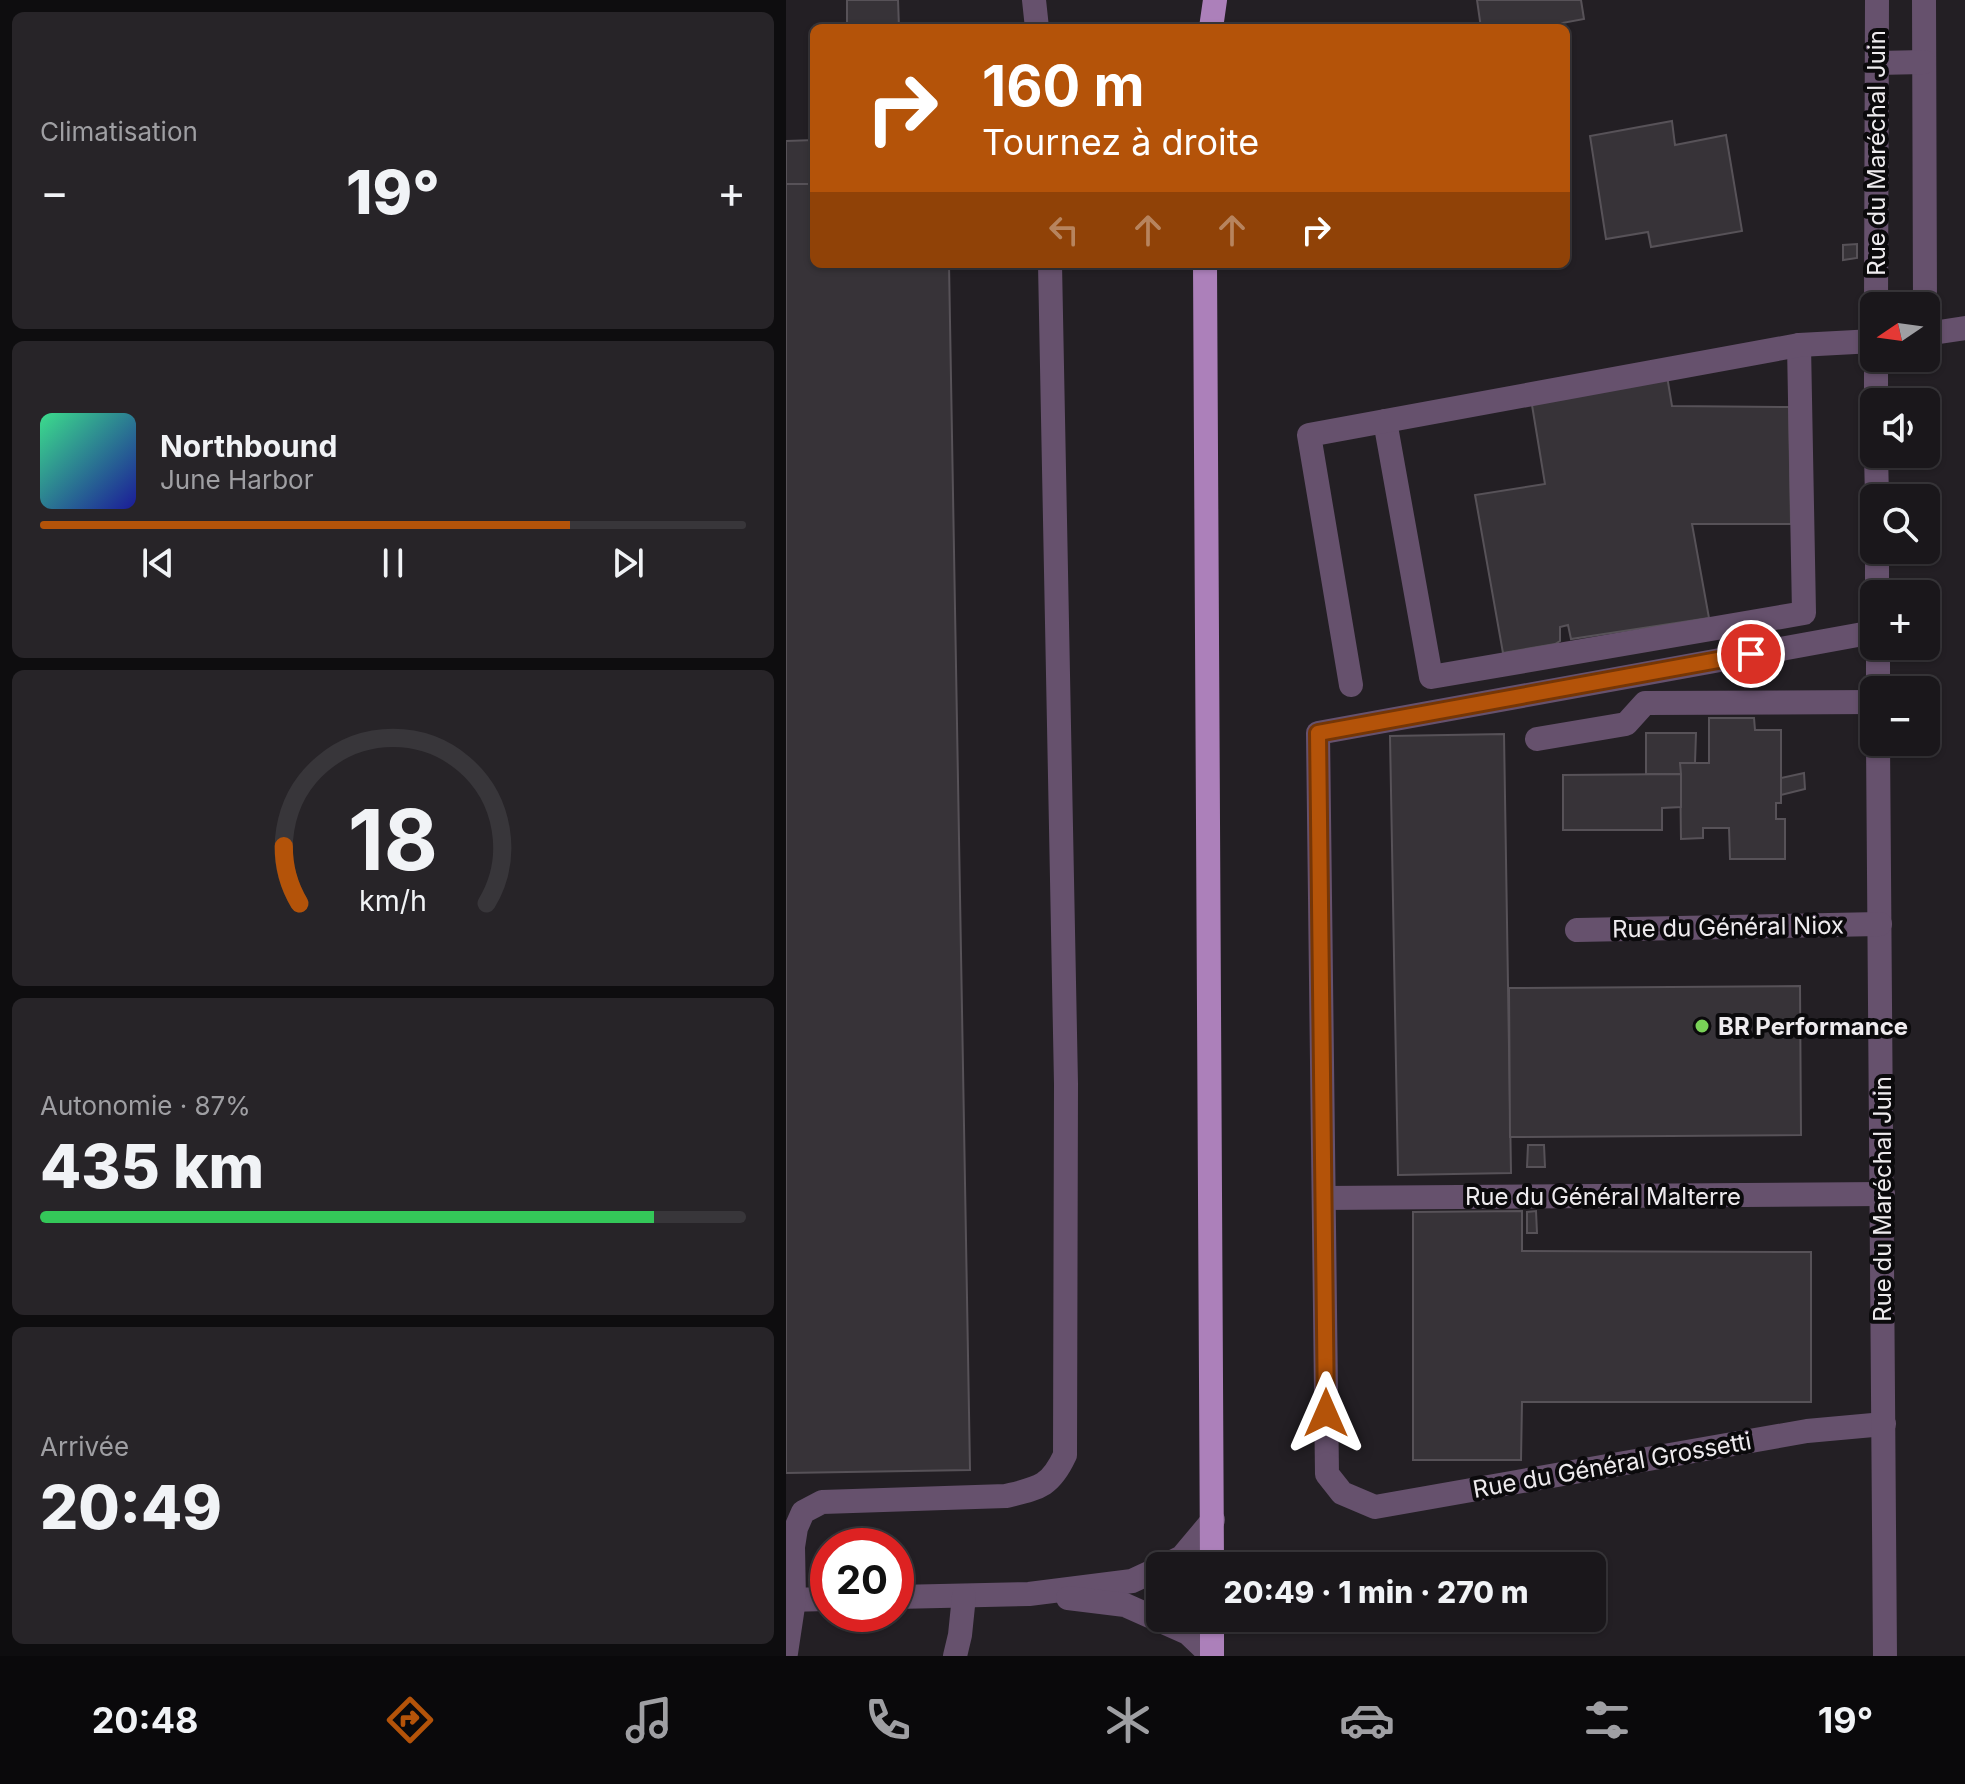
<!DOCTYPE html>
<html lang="fr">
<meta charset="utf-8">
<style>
:root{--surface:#1a171b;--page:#272428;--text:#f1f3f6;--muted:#9f9fa3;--line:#38363a;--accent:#b45309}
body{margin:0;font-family:Inter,sans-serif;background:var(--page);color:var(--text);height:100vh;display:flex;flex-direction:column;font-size:30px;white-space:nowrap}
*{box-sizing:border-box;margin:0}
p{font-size:26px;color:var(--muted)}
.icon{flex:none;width:44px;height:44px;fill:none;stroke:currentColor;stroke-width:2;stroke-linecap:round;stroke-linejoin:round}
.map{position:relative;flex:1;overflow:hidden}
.panel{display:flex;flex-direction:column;gap:12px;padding:12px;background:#0e0d0f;width:786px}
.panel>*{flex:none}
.banner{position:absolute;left:24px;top:24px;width:760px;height:244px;border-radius:12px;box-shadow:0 2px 6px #0004,0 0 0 2px var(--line);background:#b45309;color:#fff;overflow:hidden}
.needle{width:52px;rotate:257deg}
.fabs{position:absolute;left:1074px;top:292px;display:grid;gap:16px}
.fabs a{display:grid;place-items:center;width:80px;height:80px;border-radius:12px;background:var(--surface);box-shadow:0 2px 6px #0004,0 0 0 2px var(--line);font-size:40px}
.speed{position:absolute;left:24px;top:1528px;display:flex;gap:16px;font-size:40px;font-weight:700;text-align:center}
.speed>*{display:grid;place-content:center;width:104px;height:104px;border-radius:50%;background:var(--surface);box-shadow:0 2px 6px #0004,0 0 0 2px var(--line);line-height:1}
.speed .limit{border:12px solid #d22;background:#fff;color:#111}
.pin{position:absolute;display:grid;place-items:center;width:68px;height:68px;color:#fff;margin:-34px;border:4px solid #fff;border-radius:50%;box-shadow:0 2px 8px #0007}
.me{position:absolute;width:88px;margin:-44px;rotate:0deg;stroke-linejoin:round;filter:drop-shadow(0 0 6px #0008)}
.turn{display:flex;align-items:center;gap:28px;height:168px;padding:0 40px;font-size:36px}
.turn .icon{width:104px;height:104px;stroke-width:2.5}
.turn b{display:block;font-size:56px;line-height:68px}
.lanes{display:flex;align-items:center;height:76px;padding:0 40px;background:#0003;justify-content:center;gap:40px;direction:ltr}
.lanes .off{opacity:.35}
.big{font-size:60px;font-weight:800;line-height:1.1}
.panel .tile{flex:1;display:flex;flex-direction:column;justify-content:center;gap:12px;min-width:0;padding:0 28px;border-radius:12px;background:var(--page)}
.panel .dial{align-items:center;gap:0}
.dial svg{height:208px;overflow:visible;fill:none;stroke:var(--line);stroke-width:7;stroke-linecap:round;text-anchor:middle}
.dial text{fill:var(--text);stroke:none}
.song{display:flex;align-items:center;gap:24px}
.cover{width:96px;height:96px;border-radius:12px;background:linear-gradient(135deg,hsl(150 70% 55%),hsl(240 70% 35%))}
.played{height:8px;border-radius:4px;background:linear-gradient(90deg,var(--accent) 75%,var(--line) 75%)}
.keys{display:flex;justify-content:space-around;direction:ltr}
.heat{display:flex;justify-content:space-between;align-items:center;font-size:44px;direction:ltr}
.charge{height:12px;border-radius:6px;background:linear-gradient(90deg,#34c759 87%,var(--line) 0)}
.trip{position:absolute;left:360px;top:1552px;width:460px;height:80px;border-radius:12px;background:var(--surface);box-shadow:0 2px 6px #0004,0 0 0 2px var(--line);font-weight:800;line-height:80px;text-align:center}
.dock{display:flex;height:128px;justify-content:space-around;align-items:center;background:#0a090b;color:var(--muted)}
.dock .icon{width:56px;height:56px}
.dock .selected{color:var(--accent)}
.dock b{font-size:36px;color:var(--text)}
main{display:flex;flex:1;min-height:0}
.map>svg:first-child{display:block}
.building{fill:#373338;stroke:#575258;stroke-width:2}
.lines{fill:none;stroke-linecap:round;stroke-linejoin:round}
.minor{stroke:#66516d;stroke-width:24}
.major{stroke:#ac80ba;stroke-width:24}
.route-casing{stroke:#753606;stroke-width:20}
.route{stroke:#b45309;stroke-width:14}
.poi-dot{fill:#79d157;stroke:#0b0a0c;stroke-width:3}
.labels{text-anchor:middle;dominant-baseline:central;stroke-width:8;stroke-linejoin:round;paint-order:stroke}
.street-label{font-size:24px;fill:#eeebee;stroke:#0b0a0c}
.poi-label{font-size:24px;font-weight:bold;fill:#eeebee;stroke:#0b0a0c;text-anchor:start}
</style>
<main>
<section class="panel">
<div class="tile"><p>Climatisation</p>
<div class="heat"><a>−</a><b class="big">19°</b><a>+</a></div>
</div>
<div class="tile">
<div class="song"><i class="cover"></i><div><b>Northbound</b><p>June Harbor</p></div></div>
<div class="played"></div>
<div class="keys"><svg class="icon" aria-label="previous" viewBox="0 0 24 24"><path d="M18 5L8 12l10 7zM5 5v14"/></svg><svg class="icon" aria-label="pause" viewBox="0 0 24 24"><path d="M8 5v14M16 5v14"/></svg><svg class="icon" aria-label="next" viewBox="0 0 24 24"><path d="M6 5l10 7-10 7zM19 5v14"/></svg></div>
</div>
<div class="tile dial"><svg viewBox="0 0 100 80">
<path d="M14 69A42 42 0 1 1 86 69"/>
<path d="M14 69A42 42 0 0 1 8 47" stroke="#b45309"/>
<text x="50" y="56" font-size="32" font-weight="700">18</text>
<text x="50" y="72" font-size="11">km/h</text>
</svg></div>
<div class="tile"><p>Autonomie · 87%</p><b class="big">435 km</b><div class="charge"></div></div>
<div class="tile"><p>Arrivée</p><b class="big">20:49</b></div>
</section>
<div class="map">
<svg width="1179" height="1656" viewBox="0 0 1179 1656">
<rect width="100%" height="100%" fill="#231f24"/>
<g class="building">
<polygon points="61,0 112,0 113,28 61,28"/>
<polygon points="691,0 795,0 798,19 776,23 776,28 695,28"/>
<polygon points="886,121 889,145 940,135 956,231 865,247 862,232 820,239 804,136"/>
<polygon points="28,140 28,184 0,184 0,141"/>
<polygon points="0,184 28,184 28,264 163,264 184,1470 0,1473"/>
<polygon points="1071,244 1071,258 1057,260 1057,245"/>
<polygon points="881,376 886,406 1003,407 1005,524 906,524 923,618 785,639 782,625 774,627 774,641 769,644 717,653 689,495 759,484 745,399"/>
<polygon points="923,718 968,718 969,730 995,730 995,803 990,803 990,819 999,819 999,859 944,859 943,828 917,828 917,838 895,839 894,763 923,763"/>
<polygon points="860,733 910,733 909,763 894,763 895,774 860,774"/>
<polygon points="718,734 725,1173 612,1175 604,736"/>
<polygon points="1018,773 1019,789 995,795 995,778"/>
<polygon points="895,774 895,807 876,808 876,830 777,830 777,775"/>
<polygon points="1014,986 1015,1135 724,1137 723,988"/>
<polygon points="742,1145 758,1145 759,1167 741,1167"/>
<polygon points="736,1211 736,1251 1025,1252 1025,1402 736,1402 735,1460 627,1460 627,1212"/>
<polygon points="750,1211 751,1233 741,1233 741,1212"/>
</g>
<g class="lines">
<g class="minor">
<polyline points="248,0 251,28"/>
<polyline points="1138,0 1139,306"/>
<polyline points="1091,63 1138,62"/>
<polyline points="1090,306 1091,0"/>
<polyline points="1140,334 1179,328"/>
<polyline points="1090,358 1090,402"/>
<polyline points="599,421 645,677 1018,613 1013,345"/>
<polyline points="1090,454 1091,498"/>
<polyline points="1091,550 1091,594"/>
<polyline points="1088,632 532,733 541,1474 556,1493 589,1507 1021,1431 1098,1424"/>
<polyline points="1092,646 1092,690"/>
<polyline points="565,685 523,435 1013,345 1088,341"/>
<polyline points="751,739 840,724 859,703 1088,702"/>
<polyline points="1092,742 1099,1656"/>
<polyline points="791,930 1094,924"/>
<polyline points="538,1198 1097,1194"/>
<polyline points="378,1566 396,1557 427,1520"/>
<polyline points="110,1597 243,1594 346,1581 374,1568"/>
<polyline points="282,1598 339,1605 402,1633 426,1656"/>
<polyline points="0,1600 42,1599"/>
<path d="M 0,1653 L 8,1600 L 7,1547 L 10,1528 L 17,1512 L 36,1502 L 220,1496 C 253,1488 264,1487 279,1455 L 280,1084 L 264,264"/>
<polyline points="169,1656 174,1635 178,1596"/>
</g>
<g class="major">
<polyline points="425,28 429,0"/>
<polyline points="419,264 426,1566"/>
<polyline points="426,1656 426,1618"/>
</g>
</g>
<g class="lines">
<defs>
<polyline id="route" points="540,1413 532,733 965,654"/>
</defs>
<use href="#route" class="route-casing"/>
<use href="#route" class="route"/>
</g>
<circle class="poi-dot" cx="916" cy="1026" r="8"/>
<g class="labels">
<g class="street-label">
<text transform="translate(1090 153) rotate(-90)">Rue du Maréchal Juin</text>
<text transform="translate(942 927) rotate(-1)">Rue du Général Niox</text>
<text x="817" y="1196">Rue du Général Malterre</text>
<text transform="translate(1096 1199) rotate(-90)">Rue du Maréchal Juin</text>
<text transform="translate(826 1465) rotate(-10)">Rue du Général Grossetti</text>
</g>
<g class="poi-label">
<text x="932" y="1026">BR Performance</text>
</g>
</g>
</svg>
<div class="fabs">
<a><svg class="needle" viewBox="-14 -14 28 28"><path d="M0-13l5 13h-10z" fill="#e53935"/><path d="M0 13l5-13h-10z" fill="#9f9fa3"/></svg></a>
<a><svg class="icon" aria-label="sound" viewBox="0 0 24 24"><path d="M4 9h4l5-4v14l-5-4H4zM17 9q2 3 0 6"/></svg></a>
<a><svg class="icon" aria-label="search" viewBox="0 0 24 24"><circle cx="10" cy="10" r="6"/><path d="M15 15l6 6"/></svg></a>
<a>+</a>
<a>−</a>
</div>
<div class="speed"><div class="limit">20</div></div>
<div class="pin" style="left:965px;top:654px;background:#d93025"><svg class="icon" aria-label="arrive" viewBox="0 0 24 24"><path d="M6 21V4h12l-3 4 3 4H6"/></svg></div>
<svg class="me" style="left:540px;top:1413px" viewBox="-20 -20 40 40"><path d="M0-17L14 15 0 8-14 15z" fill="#b45309" stroke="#fff" stroke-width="4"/></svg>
<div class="trip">20:49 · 1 min · 270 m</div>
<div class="banner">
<div class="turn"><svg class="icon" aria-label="right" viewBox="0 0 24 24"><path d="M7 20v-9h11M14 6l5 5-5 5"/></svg><div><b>160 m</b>Tournez à droite</div></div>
<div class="lanes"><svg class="icon off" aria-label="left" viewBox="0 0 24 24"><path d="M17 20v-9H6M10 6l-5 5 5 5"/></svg><svg class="icon off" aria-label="ahead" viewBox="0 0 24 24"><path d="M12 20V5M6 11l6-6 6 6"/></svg><svg class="icon off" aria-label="ahead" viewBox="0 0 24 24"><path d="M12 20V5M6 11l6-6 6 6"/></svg><svg class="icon" aria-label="right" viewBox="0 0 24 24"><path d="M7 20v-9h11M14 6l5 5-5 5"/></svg></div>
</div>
</div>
</main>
<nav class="dock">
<b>20:48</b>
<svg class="icon selected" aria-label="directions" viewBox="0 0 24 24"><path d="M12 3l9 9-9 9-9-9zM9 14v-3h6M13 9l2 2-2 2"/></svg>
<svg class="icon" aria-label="music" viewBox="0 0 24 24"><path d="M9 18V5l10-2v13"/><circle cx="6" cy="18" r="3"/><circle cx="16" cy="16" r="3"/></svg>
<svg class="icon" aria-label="phone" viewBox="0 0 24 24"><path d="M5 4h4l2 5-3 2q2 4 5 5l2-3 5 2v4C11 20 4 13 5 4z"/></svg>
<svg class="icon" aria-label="climate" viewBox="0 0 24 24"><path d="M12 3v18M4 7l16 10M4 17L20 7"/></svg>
<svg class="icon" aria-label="car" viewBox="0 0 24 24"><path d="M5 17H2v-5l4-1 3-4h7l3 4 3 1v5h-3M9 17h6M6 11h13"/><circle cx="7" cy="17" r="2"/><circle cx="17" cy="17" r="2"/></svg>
<svg class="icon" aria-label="filters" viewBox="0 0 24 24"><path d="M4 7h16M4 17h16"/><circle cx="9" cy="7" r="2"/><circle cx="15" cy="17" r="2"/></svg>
<b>19°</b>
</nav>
